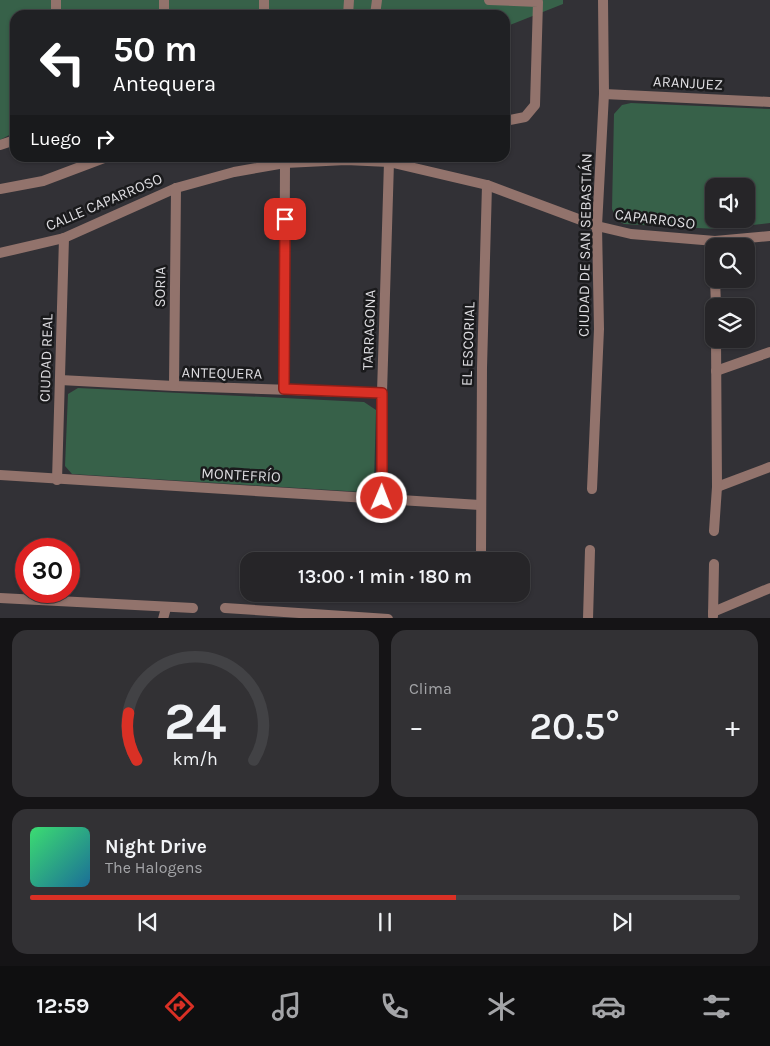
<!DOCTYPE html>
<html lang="es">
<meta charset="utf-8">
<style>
:root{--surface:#262528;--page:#323134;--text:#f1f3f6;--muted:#a4a5a8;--line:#424245;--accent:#d93025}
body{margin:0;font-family:Karla,sans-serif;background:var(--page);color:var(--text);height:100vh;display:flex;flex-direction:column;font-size:19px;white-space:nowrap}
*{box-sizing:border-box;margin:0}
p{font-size:16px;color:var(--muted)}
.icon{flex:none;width:28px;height:28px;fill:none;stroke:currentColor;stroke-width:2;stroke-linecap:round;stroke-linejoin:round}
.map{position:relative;height:618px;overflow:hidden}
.drawer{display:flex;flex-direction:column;gap:12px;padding:12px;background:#151416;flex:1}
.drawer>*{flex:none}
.guide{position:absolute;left:10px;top:10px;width:500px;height:152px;border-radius:15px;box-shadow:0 1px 4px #0004,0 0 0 1px var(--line);background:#202124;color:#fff;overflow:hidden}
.buttons{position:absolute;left:705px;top:178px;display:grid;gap:10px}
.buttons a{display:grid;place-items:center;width:50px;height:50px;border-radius:10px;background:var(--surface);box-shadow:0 1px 4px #0004,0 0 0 1px var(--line);font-size:25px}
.speed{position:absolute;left:15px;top:538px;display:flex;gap:10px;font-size:25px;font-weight:700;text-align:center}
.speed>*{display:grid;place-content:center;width:65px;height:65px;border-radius:50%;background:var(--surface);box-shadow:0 1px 4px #0004,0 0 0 1px var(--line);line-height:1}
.speed .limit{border:8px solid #d22;background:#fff;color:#111}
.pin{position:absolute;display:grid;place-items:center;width:42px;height:42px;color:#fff;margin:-21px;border-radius:10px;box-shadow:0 2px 8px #0006}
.me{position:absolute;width:55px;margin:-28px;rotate:1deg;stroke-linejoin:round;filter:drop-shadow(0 0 4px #0008)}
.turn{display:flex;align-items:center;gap:18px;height:105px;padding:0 20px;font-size:22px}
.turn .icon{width:65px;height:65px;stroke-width:2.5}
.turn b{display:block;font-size:35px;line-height:42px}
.then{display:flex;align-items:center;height:48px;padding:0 20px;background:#0003;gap:10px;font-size:19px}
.big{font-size:38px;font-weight:600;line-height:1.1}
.drawer .tile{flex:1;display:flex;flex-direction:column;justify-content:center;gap:8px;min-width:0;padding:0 18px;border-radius:15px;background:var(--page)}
.drawer .dial{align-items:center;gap:0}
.dial svg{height:130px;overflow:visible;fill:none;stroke:var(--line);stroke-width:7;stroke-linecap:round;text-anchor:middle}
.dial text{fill:var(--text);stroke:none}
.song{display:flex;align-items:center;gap:15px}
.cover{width:60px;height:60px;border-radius:8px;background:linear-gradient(135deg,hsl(140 70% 55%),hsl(200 70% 35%))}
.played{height:5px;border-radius:2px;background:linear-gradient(90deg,var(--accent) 60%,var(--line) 60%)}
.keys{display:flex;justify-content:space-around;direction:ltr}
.heat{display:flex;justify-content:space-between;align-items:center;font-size:28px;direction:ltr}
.drawer .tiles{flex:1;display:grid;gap:12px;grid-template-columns:1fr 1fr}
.tile:last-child{grid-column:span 2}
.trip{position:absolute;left:240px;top:552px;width:290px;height:50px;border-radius:15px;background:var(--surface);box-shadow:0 1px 4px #0004,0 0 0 1px var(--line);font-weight:600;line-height:50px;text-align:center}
.dock{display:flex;height:80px;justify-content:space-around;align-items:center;background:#0f0f10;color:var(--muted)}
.dock .icon{width:35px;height:35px}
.dock .on{color:var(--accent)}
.dock b{font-size:22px;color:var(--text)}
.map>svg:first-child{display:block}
.green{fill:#376149;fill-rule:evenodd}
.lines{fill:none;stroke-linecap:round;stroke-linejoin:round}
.street{stroke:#92736c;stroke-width:10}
.route-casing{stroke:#8d1f18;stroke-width:12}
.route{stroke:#d93025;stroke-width:9}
.labels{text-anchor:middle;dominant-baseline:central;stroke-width:5;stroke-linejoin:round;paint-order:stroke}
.street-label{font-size:15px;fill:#dddce0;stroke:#1a1a1c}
</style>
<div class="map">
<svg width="770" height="619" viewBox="0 0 770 619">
<rect width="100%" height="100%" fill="#323136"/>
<g class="green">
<polygon points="0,0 563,0 563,4 505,27 505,15 15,15 15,132 0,140"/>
<path d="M 631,103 L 770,109 L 770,223 L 716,229 L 624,224 L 617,220 L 612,209 L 614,114 L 622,105 ZM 714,186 L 746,186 L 746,219 L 714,219 Z"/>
<polygon points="78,388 364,402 376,410 374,483 362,492 72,474 65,466 68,394"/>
</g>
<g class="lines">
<g class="street">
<polyline points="489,0 538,2 535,105 525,117 505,121"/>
<polyline points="56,15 56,0"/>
<polyline points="164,15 164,0"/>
<polyline points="264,15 264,0"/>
<polyline points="348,15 349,0"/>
<polyline points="375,15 377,0"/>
<polyline points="604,94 770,102"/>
<polyline points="0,145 15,140"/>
<polyline points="0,189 43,181 104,158"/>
<polyline points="0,253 64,238 176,188 234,172 285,163 346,160 389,162 487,185 597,226 631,234 715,241 770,236"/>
<polyline points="715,279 716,306"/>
<polyline points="716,371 770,352"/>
<polyline points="60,380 174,386 382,393"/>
<polyline points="174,386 176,188"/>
<polyline points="284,389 285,163"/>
<polyline points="0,475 480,505"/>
<polyline points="57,480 64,238"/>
<polyline points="717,487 770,467"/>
<polyline points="592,489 599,329 597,226 604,94 603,0"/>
<polyline points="382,498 382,393 389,162"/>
<polyline points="714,531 717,487 716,339"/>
<polyline points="481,556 482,368 487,185"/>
<polyline points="0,598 193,608"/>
<polyline points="225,608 388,619"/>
<polyline points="713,612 770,588"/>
<polyline points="713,616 714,564"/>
<polyline points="163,619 166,608"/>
<polyline points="588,619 590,550"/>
</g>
</g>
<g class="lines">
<defs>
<polyline id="route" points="285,219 284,389 382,393 382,498"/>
</defs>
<use href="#route" class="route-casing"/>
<use href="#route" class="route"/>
</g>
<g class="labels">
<g class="street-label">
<text transform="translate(688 83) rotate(3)">ARANJUEZ</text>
<text transform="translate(104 202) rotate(-23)">CALLE CAPARROSO</text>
<text transform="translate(655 219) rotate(7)">CAPARROSO</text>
<text transform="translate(585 245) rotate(-89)">CIUDAD DE SAN SEBASTIÁN</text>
<text transform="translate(160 287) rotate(-89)">SORIA</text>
<text transform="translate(369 330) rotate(-88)">TARRAGONA</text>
<text transform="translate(468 344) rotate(-88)">EL ESCORIAL</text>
<text transform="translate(46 358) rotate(-88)">CIUDAD REAL</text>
<text transform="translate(222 373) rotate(1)">ANTEQUERA</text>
<text transform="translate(241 475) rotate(3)">MONTEFRÍO</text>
</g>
</g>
</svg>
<div class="buttons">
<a><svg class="icon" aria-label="sound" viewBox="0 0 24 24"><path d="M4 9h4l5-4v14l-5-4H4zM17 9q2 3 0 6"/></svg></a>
<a><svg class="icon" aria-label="search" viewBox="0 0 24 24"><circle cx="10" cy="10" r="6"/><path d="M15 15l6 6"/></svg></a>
<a><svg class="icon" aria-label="layers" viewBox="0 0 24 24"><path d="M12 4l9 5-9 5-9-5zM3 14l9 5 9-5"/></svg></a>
</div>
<div class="speed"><div class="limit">30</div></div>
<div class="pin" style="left:285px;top:219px;background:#d93025"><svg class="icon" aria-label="arrive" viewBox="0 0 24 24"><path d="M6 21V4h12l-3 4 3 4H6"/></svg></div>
<svg class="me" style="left:382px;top:498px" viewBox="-20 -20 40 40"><circle r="17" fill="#d93025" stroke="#fff" stroke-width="3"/><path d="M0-11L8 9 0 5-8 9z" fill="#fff"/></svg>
<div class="trip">13:00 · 1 min · 180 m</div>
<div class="guide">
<div class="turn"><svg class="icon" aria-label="left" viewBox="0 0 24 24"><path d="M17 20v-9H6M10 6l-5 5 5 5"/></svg><div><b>50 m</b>Antequera</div></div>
<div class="then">Luego<svg class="icon" aria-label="right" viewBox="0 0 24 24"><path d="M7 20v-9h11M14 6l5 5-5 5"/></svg></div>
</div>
</div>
<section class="drawer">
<div class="tiles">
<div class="tile dial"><svg viewBox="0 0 100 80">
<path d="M14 69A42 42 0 1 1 86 69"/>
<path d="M14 69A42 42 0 0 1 9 40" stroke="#d93025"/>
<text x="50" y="56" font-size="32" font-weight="700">24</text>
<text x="50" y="72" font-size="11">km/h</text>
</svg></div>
<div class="tile"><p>Clima</p>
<div class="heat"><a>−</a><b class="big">20.5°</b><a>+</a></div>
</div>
<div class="tile">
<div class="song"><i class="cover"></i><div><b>Night Drive</b><p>The Halogens</p></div></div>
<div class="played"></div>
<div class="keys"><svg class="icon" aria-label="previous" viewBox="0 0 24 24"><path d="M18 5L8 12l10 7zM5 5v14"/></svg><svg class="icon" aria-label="pause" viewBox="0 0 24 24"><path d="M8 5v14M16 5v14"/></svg><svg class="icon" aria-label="next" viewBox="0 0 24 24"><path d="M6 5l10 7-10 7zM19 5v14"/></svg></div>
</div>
</div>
</section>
<nav class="dock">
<b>12:59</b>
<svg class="icon on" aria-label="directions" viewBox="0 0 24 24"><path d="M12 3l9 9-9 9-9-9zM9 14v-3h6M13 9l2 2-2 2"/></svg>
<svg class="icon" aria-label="music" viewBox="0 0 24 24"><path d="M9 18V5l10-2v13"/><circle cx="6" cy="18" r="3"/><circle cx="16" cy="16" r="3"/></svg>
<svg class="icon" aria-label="phone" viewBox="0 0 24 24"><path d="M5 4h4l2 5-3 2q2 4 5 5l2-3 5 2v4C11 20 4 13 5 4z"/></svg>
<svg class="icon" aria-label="climate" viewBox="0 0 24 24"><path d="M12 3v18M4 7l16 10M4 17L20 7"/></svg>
<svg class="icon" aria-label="car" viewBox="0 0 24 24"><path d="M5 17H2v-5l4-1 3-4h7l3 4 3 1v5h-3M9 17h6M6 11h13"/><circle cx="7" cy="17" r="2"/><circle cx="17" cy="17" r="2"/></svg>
<svg class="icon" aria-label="filters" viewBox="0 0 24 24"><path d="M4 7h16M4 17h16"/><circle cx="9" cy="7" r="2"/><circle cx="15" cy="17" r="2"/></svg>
</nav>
